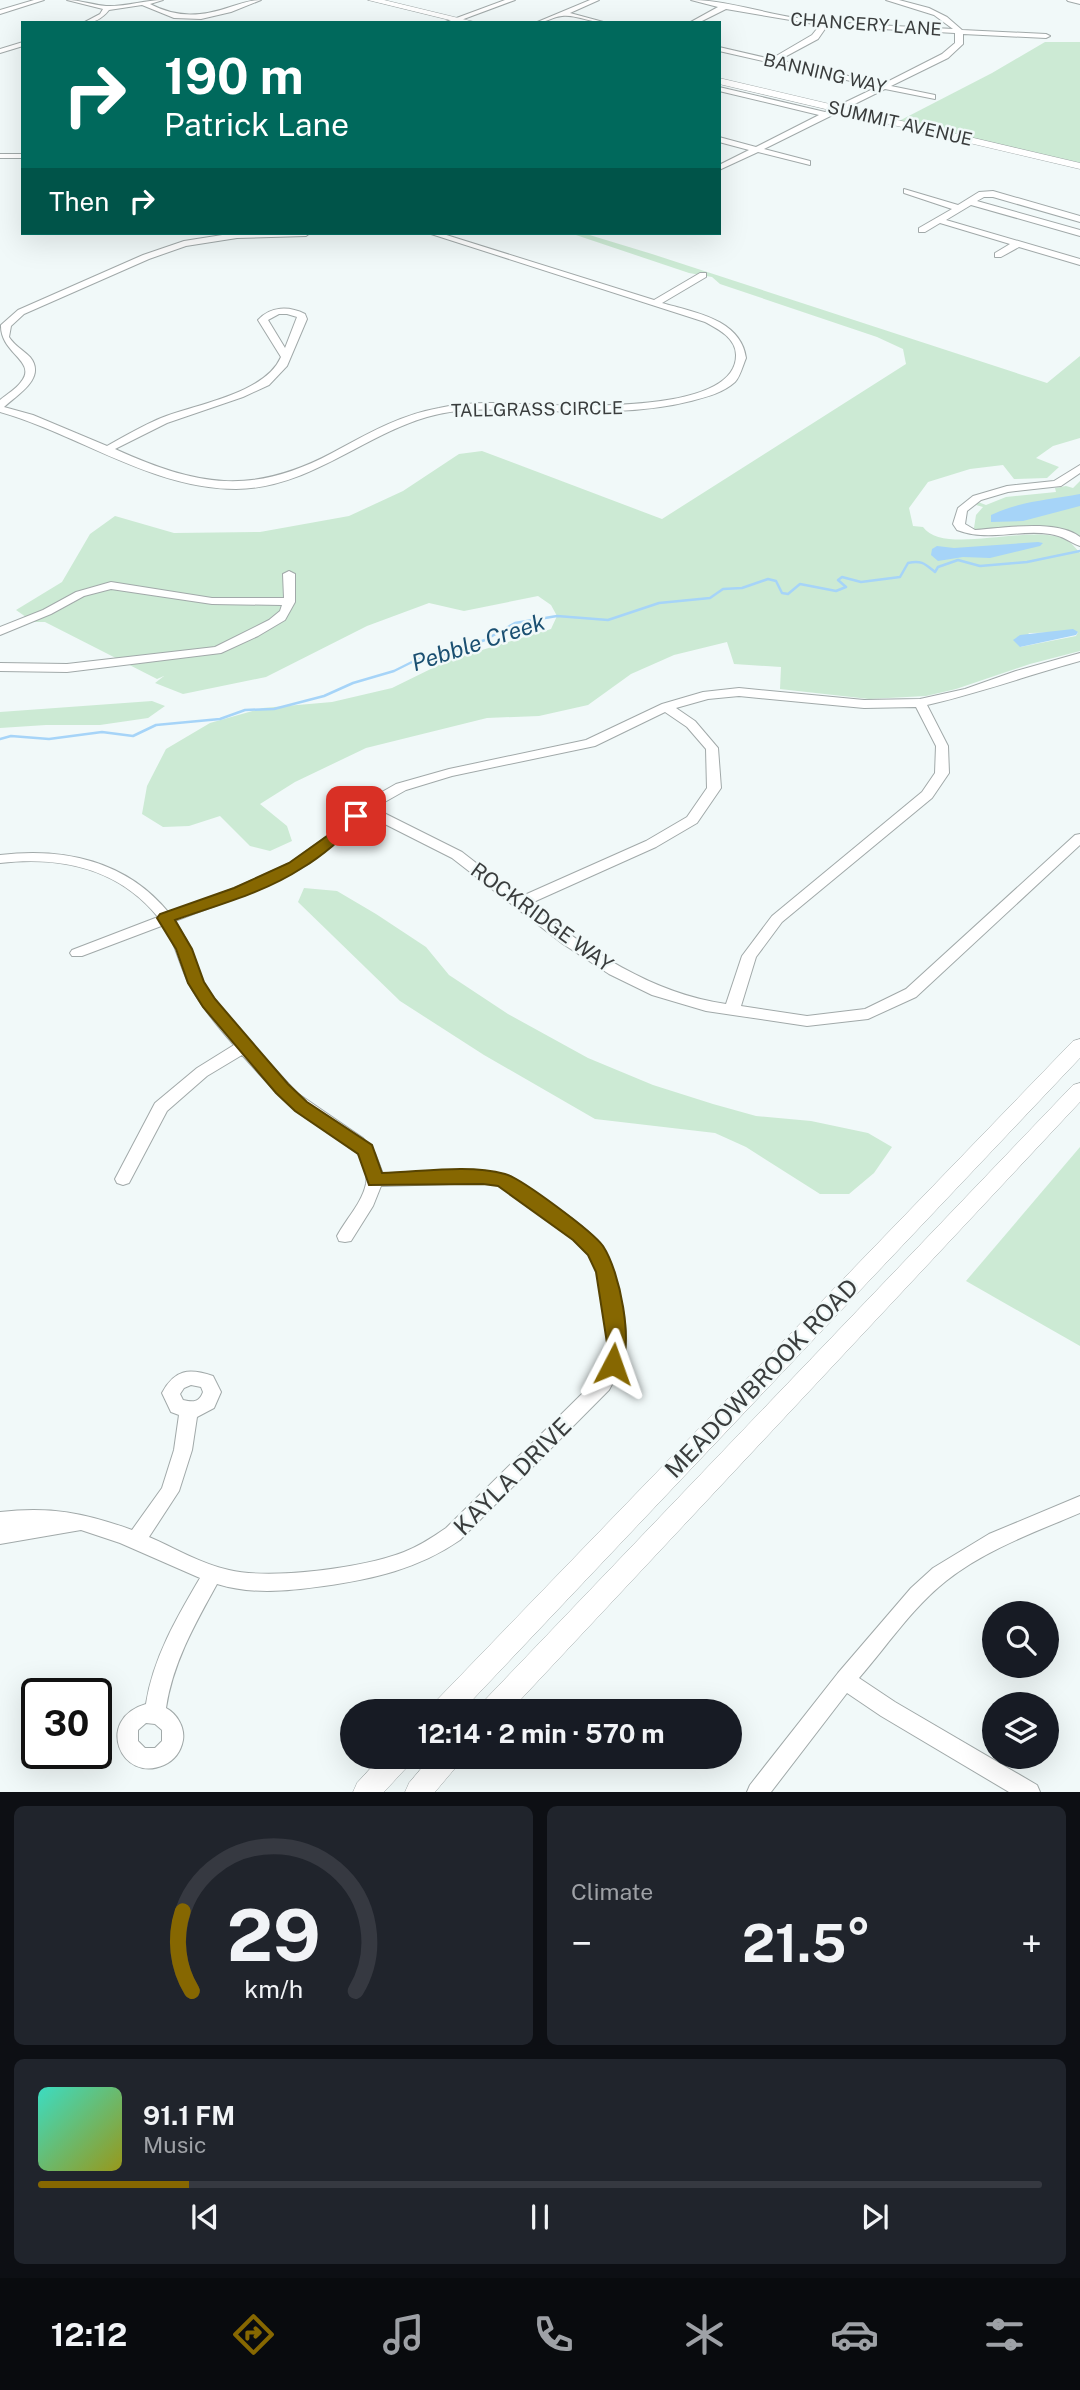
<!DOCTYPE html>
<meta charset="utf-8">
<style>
:root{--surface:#171b24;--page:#20242c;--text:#f1f3f6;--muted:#9ea1a6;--line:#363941;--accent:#866701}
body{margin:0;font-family:"Public Sans",sans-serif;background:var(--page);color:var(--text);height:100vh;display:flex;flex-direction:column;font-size:26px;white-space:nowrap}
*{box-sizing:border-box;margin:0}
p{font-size:23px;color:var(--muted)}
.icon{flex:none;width:38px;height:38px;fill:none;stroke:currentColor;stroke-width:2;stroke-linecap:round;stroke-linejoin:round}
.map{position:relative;height:1792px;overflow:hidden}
.drawer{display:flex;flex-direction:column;gap:14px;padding:14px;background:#0d0f14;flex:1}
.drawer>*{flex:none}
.guide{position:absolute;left:21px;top:21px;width:700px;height:214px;border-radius:0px;box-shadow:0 7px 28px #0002;background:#00695c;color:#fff;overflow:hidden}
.controls{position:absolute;left:982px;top:1601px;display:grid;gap:14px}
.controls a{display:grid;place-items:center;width:77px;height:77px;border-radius:50%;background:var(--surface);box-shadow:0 7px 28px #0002;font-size:35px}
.speed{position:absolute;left:21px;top:1678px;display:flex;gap:14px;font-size:35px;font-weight:700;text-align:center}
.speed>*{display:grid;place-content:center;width:91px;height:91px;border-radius:50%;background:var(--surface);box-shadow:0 7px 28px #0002;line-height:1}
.speed .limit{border:4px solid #111;border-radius:10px;background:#fff;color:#111}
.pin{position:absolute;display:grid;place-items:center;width:60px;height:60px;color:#fff;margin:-30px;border-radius:14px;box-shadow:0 4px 10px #0006}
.me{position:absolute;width:77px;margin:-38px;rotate:4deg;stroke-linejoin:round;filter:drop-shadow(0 0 5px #0008)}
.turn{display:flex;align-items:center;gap:24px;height:147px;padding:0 28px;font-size:32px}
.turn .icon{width:91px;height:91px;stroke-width:2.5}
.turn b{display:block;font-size:49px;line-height:60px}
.then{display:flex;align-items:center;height:66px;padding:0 28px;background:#0003;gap:14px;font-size:26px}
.big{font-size:52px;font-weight:700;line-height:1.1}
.drawer .widget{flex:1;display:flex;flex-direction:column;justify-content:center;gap:10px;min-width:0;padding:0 24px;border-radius:10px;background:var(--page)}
.drawer .dial{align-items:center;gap:0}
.dial svg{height:182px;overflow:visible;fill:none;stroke:var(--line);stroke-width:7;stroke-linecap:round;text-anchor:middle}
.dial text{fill:var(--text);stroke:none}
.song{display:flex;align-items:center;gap:21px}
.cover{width:84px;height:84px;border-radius:10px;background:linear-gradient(135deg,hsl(170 70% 55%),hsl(60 70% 35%))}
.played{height:7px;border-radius:4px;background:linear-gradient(90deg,var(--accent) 15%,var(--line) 15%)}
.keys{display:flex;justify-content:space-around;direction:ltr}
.heat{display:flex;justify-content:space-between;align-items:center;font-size:38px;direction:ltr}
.drawer .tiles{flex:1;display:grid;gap:14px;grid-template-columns:1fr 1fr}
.widget:last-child{grid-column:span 2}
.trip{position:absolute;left:340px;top:1699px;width:402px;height:70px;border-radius:35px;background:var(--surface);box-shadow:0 7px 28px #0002;font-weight:700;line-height:70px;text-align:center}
.dock{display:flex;height:112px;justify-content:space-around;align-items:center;background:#090b0e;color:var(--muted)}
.dock .icon{width:49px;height:49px}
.dock .on{color:var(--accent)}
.dock b{font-size:32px;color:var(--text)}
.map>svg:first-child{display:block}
.green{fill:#ccead4;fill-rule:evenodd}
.water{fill:#a6d4f8}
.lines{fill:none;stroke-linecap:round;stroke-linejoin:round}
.stream{stroke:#a6d4f8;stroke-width:2.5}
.minor-casing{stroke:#a1a9a9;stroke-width:2}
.major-casing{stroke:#a1a9a9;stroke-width:1}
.minor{fill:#fff;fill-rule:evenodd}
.major{fill:#fff;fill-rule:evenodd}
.route{fill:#866701;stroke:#574301;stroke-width:2}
.labels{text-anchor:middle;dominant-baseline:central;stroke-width:5;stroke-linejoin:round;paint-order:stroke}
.far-street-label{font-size:18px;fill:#3a3d3d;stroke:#f1f9f9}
.street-label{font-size:21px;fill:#3a3d3d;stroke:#f1f9f9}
.water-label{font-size:23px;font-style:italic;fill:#1a4f71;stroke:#f1f9f9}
.near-street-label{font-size:24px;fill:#3a3d3d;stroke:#f1f9f9}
</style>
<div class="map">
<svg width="1080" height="1792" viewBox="0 0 1080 1792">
<rect width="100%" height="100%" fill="#f1f9f9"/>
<g class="green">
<polygon points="1045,42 1080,42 1080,163 899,121 992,73"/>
<path d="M 570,233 L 583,233 L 652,254 L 1047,383 L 1080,356 L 1080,438 L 1053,446 L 1036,458 L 1059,467 L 1047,478 L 1014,479 L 1003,465 L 970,469 L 928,482 L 909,508 L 913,526 L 923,527 C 944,557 1036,521 1068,541 C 1073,544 1076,549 1080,553 L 1080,651 L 1030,664 L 956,689 L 926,696 L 869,699 L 780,689 L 781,667 L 734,664 L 727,642 L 674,655 L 631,674 L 588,705 L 539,716 L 487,718 L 366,748 L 295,782 L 260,804 L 287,826 L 292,841 L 270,851 L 250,846 L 220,816 L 189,826 L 163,827 L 142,814 L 147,786 L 166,749 L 210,723 L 263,708 L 332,702 L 392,688 L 449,660 L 551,629 L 557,616 L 551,605 L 538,596 L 464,611 L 429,603 L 367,626 L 266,677 L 183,694 L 155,683 L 164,676 L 157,679 L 45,622 L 33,622 L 16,610 L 62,582 L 90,534 L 115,516 L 174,533 L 260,532 L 349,516 L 403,491 L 459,454 L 482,451 L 662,519 L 906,364 L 903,349 L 877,337 L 720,284 L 712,277 L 689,273 ZM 1078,632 L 1076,636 L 1020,647 L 1029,633 Z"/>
<polygon points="1080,481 1080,538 1074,534 975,530 969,528 974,528 976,515 983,507 976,505 978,502 986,505 1006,497 1056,492 1055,488 1066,486 1073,488"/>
<polygon points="152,701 165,706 148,718 100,725 46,725 0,728 0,712"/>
<polygon points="304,888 337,891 376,914 426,947 449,975 508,1014 588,1058 653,1085 713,1104 756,1116 811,1121 868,1133 892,1147 874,1173 849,1194 820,1194 746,1147 715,1133 595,1119 484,1055 400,1001 298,902"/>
<polygon points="1080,1147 1080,1346 966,1281"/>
</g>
<g class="water">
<path d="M 1080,494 L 1080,506 L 1023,521 L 991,522 L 991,515 C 1020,501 1049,500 1080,494 Z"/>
<polygon points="1038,542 1043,543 1040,546 990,558 963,557 938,561 931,555 932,549 937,546 954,548"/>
<polygon points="1073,629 1078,632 1076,635 1020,647 1013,640 1020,635"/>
</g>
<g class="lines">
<path class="stream" d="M 0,739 L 11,736 L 49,739 L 102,732 L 133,736 L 156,725 L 220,719 L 245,710 L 274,709 L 324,696 L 353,683 L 394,671 L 418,659 L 433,658 L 485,640 L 515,623 L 557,616 L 608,620 L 659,603 L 710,598 L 723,589 L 742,588 L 768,579 L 776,581 L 782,593 L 788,594 L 800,584 L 836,591 L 846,587 L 838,580 L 842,577 L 861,582 L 900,577 L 908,563 C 922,560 925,564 935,572 L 938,567 L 958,560 L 980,566 L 1027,562 L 1080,551"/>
<defs>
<g id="minor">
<polygon points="34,0 44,0 0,14 0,10"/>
<path d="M 67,0 C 80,0 93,5 106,6 C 125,7 145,0 163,0 L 150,4 C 177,18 201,17 230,7 C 240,4 250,0 261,0 L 231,12 L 201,19 L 174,18 L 142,5 L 109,10 C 102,19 94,23 83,23 L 100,14 L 103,9 Z"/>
<polygon points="505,0 515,0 453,23 443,23"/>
<path d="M 590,0 L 599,0 L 570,13 L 607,23 C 593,23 574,14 562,16 C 552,17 545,23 535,23 Z"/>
<path d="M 691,0 C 726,0 762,13 797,18 C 849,25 901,26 953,29 L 934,15 L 886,0 L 899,0 L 929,8 L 947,17 L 962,30 L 1046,34 L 1050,36 L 1046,38 L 963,34 L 963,44 L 948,58 L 891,86 L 935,95 L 935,99 L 885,89 L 764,149 L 810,161 L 810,165 L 758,152 L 719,170 L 719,165 L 749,150 L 719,142 L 719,137 L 756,147 L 819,115 L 719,91 L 719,87 L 825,112 L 877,87 L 719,51 L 719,47 L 771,59 L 812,35 L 820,25 L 726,9 L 698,23 L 689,23 L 718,7 ZM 827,26 L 955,33 L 955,43 L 942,54 L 883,84 L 779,60 L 818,39 Z"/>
<polygon points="1067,0 1080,0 1080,4 1068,1"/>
<polygon points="23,42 23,46 0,53 0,49"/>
<rect x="0" y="154" width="23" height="4"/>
<polygon points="904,189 958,205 979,192 993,191 1080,216 1080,222 993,197 984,197 977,201 1080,230 1080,236 971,205 946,220 1080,259 1080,265 1019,247 1001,257 995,257 995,253 1010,244 940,223 925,232 919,232 919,228 952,209 904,193"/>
<path d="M 235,233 L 310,233 L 306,236 L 237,238 L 186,246 L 149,259 L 24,314 L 11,326 L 9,337 C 15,346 23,350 30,357 C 47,378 17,395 4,407 L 33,415 L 107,446 C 125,436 142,426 161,418 C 196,404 265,394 281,357 L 258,320 C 271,306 289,306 305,314 L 307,319 L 287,366 L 269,385 L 243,397 L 167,423 L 115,449 C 197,486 251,496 332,453 C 367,434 400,415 439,408 C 456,404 474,403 492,403 C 535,404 737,421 736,355 C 736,338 718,329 705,322 L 428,233 L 440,233 L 654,300 L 700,273 L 706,273 L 706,277 L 662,303 C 693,312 741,319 746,358 C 743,365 740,377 735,382 C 723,393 706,397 691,401 C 644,413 593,412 544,411 C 505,410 465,406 427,417 C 362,436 307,489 236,489 C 152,489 78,434 0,412 L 0,400 C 7,394 16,389 21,382 C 38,361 0,354 1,325 L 18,310 L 143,255 L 184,241 ZM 279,314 L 287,314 L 297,317 L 285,348 L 268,320 Z"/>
<path d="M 1080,465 L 1080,473 L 1061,486 L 1008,492 L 981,500 L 967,511 L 965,524 L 975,530 C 1004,528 1057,519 1080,537 L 1080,546 C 1069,542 1064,536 1050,534 C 1019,529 988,542 957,530 L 953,524 L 958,508 L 973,496 L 1007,486 L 1054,481 Z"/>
<polygon points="289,571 295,574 295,602 285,620 258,636 221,653 67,672 0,671 0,663 67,664 215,647 269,620 280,611 282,605 212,604 111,589 84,596 51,614 0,635 0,627 43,610 76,592 111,582 212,598 284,598 283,574"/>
<path d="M 1080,653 L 1080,661 C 1029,675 979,693 927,705 L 948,746 L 949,773 L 932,798 L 782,922 L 756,957 L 741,1006 L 807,1016 L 865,1009 L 906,989 L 1075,835 L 1080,834 L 1080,845 L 916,997 L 868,1019 L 807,1026 L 706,1011 L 652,995 L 609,974 L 563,944 L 452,858 L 365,814 C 345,834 324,855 300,869 C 261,891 216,905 175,921 L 187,941 L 204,984 L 230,1020 L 297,1093 L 363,1138 L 375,1153 L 383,1174 C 419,1173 475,1165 510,1176 C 536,1195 581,1220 601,1245 C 616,1266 627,1319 626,1344 C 624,1361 617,1376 609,1390 L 460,1540 C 418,1569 373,1579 324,1586 C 288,1591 253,1595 217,1584 C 195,1624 173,1662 166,1708 C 177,1714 185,1727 183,1740 C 181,1751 175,1760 164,1765 C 121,1784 94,1719 146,1704 C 153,1658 177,1617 200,1578 L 120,1543 L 81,1530 L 0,1544 L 0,1512 C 50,1506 86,1513 132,1530 L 162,1488 L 174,1450 L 179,1415 L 171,1412 L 162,1393 C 175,1369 189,1368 213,1376 L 221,1392 L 214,1408 L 197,1417 L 192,1450 L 179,1491 L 149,1537 C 175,1548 201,1564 229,1570 C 271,1580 363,1568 404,1552 C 419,1546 433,1537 446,1528 L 596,1380 L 604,1364 L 608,1343 L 604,1305 L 597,1272 L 588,1254 L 572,1238 L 500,1185 L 483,1183 L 381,1186 L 373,1206 L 351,1241 L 345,1242 L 339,1241 L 337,1236 C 346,1219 362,1203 366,1184 C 373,1145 313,1121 288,1102 C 271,1089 257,1071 242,1055 L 207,1076 L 167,1111 L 129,1183 L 123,1185 L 117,1183 L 115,1179 L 155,1103 L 197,1068 L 234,1045 C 217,1026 200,1005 188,982 C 179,963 175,943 164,925 L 82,956 L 72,956 L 70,953 L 72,950 L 158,917 C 118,868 60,856 0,863 L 0,855 C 64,847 127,861 169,913 L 235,888 L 290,863 L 327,836 L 359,805 L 396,784 L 449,769 L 586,740 L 662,704 L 703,692 L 739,688 L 864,700 L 920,699 L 965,689 L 1016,671 ZM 739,696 L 864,708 L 916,707 L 936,746 L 935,773 L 922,792 L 772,916 L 742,956 L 726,1004 C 650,993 589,950 529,904 L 656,847 L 697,823 L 721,788 L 718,748 L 695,721 L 676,708 L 708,699 ZM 665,712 L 687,727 L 706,749 L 707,788 L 687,817 L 646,841 L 520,897 L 462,852 L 374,808 L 406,790 L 452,776 L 595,746 ZM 191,1385 L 201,1387 L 203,1392 C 199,1403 193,1402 183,1400 L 180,1394 L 184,1388 ZM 146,1723 L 155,1724 L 162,1730 L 162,1741 L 155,1748 L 145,1748 L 138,1741 L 138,1730 Z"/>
<path d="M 1080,1496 L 1080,1513 C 1035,1532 985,1550 946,1581 C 912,1608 887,1646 859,1678 L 895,1702 L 1037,1785 L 1040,1792 L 1009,1792 L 881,1716 L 847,1693 L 771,1792 L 747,1792 L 750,1785 L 838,1673 L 911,1588 L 933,1568 L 989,1534 Z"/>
</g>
<g id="major">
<polygon points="368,0 384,0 479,23 462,23"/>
<polygon points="719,78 1080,163 1080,169 719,84"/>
<polygon points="1080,1039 1080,1058 461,1712 430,1712 434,1703 1073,1041"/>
<polygon points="1080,1083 1080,1102 509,1712 478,1712 482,1703 1073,1085"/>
<polygon points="381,1757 412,1757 408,1766 384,1792 353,1792 357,1783"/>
<polygon points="431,1757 461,1757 457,1766 435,1792 405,1792 409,1783"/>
</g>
</defs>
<use href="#minor" class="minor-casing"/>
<use href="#major" class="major-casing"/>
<use href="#minor" class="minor"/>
<use href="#major" class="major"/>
</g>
<path class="route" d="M 356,812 L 361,813 L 363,816 L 361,820 C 343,837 324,855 302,868 C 264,893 217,905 175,920 L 192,949 L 204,982 L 215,999 L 288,1084 L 307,1102 L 372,1145 L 382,1173 C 422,1172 467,1164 505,1174 C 521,1178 593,1232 603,1246 C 620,1272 634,1342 620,1370 L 613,1372 L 606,1370 L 603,1364 L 607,1343 L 596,1272 L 588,1255 L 573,1240 L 498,1186 L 483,1184 L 369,1185 L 358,1154 L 295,1111 L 276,1093 L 203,1007 L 188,983 L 176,949 L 157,918 L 160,914 L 234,888 L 289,863 L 327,836 L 350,813 Z"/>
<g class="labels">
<g class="far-street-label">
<text transform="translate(866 24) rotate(4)">CHANCERY LANE</text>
<text transform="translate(825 73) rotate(13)">BANNING WAY</text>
<text transform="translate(900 123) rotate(13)">SUMMIT AVENUE</text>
<text transform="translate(537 409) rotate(-1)">TALLGRASS CIRCLE</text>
</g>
<g class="street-label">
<text transform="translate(542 917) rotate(36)">ROCKRIDGE WAY</text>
</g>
<g class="water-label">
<text transform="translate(478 642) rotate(-18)">Pebble Creek</text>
</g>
<g class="near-street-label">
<text transform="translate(761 1378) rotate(-46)">MEADOWBROOK ROAD</text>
<text transform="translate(512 1476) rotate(-45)">KAYLA DRIVE</text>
</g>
</g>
</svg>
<div class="controls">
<a><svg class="icon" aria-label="search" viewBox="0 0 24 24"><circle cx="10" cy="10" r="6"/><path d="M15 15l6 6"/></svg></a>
<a><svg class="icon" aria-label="layers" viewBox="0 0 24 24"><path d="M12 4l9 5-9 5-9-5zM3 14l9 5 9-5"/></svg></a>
</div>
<div class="speed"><div class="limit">30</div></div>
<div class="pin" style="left:356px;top:816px;background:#d93025"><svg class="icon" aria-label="arrive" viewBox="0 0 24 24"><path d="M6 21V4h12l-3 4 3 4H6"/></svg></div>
<svg class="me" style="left:613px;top:1364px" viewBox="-20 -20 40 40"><path d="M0-17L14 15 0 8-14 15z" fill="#866701" stroke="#fff" stroke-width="4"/></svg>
<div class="trip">12:14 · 2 min · 570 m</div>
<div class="guide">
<div class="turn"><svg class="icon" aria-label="right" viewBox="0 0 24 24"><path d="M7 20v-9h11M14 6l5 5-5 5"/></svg><div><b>190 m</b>Patrick Lane</div></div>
<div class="then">Then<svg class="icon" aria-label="right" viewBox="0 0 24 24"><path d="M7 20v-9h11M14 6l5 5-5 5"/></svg></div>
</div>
</div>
<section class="drawer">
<div class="tiles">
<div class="widget dial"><svg viewBox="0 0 100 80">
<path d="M14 69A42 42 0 1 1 86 69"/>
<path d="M14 69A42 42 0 0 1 10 34" stroke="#866701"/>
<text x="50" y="56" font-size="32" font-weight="700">29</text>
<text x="50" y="72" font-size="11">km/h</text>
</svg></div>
<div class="widget"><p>Climate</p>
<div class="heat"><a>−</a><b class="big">21.5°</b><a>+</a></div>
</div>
<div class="widget">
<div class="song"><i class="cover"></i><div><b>91.1 FM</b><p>Music</p></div></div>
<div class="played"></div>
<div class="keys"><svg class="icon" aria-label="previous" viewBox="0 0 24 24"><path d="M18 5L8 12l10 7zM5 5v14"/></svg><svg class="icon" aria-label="pause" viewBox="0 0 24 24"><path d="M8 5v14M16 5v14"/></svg><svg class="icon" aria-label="next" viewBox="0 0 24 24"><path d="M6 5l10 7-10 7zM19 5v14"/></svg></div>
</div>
</div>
</section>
<nav class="dock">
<b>12:12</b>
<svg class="icon on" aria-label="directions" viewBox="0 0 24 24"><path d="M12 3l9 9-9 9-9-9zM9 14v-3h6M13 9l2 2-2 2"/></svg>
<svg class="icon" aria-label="music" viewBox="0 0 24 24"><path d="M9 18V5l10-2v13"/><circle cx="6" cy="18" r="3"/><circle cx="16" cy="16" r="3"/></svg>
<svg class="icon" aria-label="phone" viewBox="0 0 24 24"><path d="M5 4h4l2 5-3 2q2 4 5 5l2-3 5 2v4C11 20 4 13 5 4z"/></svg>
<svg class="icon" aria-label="climate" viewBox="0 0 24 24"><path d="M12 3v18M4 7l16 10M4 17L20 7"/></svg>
<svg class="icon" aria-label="car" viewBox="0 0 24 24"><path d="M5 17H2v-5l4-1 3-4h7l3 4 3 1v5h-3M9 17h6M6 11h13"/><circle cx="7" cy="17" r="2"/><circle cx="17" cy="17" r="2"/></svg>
<svg class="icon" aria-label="filters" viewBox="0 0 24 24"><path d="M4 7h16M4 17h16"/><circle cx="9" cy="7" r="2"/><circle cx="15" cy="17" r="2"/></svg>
</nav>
